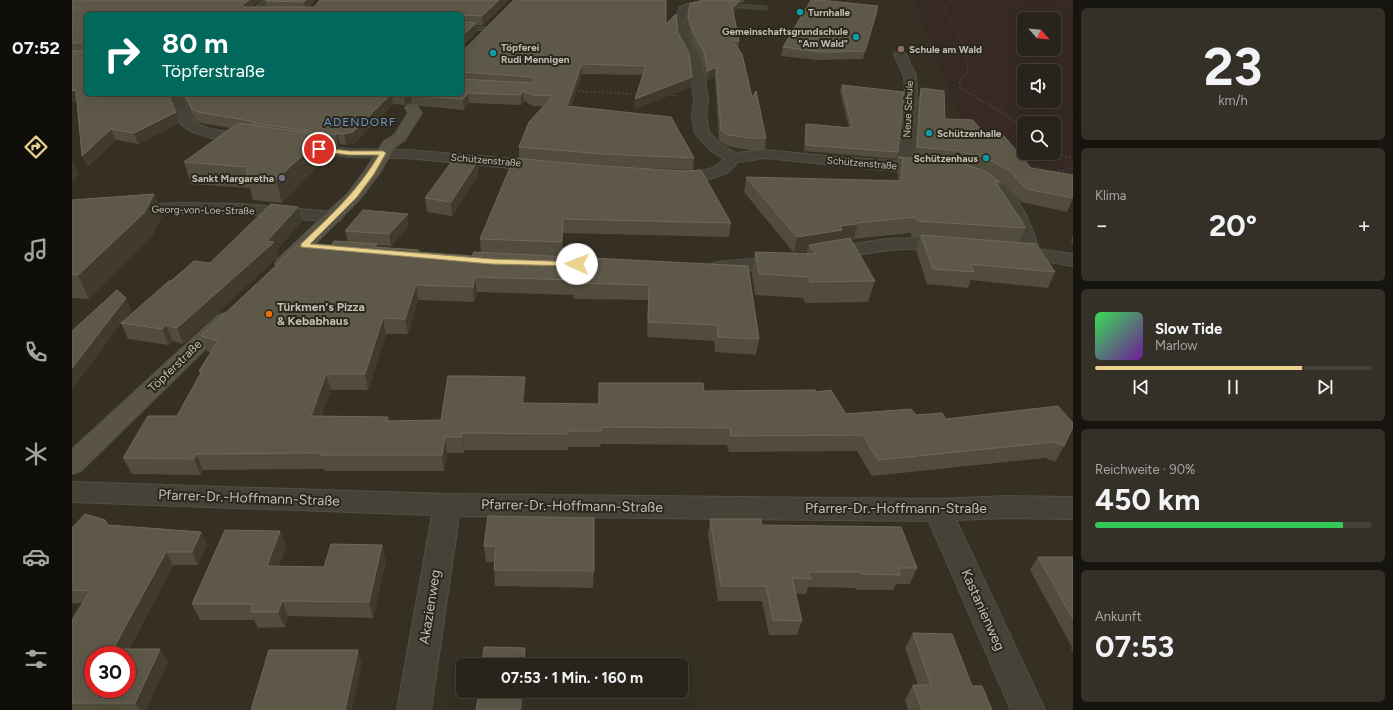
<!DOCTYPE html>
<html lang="de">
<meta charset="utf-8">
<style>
:root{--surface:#28241b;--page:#343028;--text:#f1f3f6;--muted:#a5a4a3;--line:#44413a;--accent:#ead28f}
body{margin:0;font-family:Figtree,sans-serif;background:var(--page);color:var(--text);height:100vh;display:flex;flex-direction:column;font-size:15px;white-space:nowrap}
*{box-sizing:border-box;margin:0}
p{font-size:13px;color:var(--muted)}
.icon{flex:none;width:22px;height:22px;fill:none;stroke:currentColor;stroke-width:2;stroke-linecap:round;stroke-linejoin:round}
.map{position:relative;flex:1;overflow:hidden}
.side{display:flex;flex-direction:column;gap:8px;padding:8px;background:#16140f;width:320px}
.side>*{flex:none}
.banner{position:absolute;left:12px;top:12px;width:380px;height:84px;border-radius:6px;box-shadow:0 4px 16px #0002,0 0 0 1px var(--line);background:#00695c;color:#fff;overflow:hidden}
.needle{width:26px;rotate:117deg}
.fabs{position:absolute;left:945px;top:12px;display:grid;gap:8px}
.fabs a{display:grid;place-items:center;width:44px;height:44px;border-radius:6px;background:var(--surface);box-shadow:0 4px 16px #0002,0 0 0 1px var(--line);font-size:20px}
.speed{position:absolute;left:12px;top:646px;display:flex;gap:8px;font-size:20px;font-weight:700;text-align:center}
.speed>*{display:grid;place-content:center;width:52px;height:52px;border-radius:50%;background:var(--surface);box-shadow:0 4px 16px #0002,0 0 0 1px var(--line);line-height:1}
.speed .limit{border:6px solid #d22;background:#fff;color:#111}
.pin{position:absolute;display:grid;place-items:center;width:34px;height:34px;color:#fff;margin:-17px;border:2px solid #fff;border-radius:50%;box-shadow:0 1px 4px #0007}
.me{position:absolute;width:44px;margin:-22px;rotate:272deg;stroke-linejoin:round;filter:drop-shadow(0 0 3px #0008)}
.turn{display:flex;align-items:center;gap:14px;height:84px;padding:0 12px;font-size:18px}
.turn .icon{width:52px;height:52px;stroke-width:2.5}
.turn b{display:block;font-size:28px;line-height:34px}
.big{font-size:30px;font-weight:700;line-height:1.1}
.side .widget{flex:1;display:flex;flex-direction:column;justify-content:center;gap:6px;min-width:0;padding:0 14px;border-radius:6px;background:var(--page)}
.side .dial{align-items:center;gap:0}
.dial b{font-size:52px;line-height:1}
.song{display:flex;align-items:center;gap:12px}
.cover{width:48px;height:48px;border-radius:6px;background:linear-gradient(135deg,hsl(130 70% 55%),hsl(280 70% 35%))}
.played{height:4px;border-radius:2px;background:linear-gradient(90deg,var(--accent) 75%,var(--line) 75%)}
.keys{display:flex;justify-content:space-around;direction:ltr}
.heat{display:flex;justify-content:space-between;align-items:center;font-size:22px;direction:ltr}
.charge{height:6px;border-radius:3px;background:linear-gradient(90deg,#34c759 90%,var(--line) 0)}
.trip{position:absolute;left:384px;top:658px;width:232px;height:40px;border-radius:6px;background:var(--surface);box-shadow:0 4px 16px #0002,0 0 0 1px var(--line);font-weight:700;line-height:40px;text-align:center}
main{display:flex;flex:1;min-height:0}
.dock{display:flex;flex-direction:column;width:72px;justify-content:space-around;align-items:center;background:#100e0b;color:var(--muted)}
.dock .icon{width:28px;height:28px}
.dock .selected{color:var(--accent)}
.dock b{font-size:18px;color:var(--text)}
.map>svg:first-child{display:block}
.green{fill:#372a25;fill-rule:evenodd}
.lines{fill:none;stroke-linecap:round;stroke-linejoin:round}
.service-casing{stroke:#534e43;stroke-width:1}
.minor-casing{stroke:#534e43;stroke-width:2}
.secondary-casing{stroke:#534e43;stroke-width:2}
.path-far1{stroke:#50413e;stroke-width:1;stroke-dasharray:1.5 1.5;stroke-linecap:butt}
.path{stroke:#50413e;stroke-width:1.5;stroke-dasharray:2 2;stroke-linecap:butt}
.service{fill:#474237;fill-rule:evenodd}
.minor{fill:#474237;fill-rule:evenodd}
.secondary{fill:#595445;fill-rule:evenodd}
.wall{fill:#524c3c}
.shaded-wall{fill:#413b2d}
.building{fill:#5e5849;stroke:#6e6859;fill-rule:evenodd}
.route{fill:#ead28f;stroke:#98885d}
.culture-dot{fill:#0f9aa8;stroke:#2b271c;stroke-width:1.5}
.education-dot{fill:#8d6e63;stroke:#2b271c;stroke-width:1.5}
.worship-dot{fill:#6b7280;stroke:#2b271c;stroke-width:1.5}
.food-dot{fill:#e8710a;stroke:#2b271c;stroke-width:1.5}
.labels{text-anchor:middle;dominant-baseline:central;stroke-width:4;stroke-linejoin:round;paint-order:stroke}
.far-poi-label{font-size:10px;font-weight:bold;fill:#c3beb2;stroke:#2b271c;text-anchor:start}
.far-street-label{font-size:10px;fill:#c3beb2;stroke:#2b271c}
.far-quarter-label{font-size:12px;letter-spacing:1px;fill:#6a93c6;stroke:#2b271c}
.poi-label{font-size:12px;font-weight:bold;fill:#c3beb2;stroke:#2b271c;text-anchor:start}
.street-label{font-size:12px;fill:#c3beb2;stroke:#2b271c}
.near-street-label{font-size:14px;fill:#c3beb2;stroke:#2b271c}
</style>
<main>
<nav class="dock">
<b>07:52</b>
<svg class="icon selected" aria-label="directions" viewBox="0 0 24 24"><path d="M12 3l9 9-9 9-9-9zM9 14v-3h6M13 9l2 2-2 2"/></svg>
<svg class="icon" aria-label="music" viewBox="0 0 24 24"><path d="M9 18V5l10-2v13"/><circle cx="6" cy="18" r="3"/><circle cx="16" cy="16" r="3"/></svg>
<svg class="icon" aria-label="phone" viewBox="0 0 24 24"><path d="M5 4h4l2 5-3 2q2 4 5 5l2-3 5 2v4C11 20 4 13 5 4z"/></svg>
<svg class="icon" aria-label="climate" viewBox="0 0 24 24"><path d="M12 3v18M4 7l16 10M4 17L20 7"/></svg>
<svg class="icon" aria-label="car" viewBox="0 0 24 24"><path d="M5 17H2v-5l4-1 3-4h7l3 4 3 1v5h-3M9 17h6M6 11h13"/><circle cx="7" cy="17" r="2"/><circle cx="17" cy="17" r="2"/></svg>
<svg class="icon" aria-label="filters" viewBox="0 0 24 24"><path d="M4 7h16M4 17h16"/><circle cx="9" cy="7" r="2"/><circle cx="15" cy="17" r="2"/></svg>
</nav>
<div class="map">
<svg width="1001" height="710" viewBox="0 0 1001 710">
<rect width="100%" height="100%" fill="#363024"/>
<path class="green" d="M 844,0 L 1001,0 L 1001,182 L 894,133 L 847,13 ZM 952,19 L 982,19 L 982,49 L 952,49 ZM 952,71 L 982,71 L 982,101 L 952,101 ZM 952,123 L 982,123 L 982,153 L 952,153 Z"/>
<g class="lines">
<defs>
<g id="service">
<polygon points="649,3 694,6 697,8 694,10 647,6 647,4"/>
<polygon points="390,25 414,27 417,29 414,31 390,29"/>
</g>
<g id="minor">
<path d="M 190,0 L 200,0 C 195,12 186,14 174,14 L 189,3 Z"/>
<path d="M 631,1 L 636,4 L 634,6 L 621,9 L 616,11 L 614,25 L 619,42 L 630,62 L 633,79 L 636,100 L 634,115 L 637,132 L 648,144 L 664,153 L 693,150 L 767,157 L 825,161 L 833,92 L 832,76 L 822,54 L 824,52 L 832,52 L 834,54 L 844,76 L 845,92 L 840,162 L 858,165 L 861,168 L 858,171 L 853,173 L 832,172 L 693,158 L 666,162 L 655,173 L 635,180 L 619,181 L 597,179 L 595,176 L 597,173 C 617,168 637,177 652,159 L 638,150 L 623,133 L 620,115 L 622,100 L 618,62 L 607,42 L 604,25 L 607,8 L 615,4 Z"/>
<path d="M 97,94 L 109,94 C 113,102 116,112 121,119 C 130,133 168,132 183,136 L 185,139 L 183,142 C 169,146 122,136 111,126 C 105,120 100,102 97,94 Z"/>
<polygon points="226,142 277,149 335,150 469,161 474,163 477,166 474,169 469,171 335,158 277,157 221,149 219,146 221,143"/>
<path d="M 910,175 C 944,184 958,220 967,249 L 1001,254 L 1001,266 L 938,255 L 935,251 L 938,247 L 948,246 C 943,228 938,208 922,195 C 916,190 907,187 902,180 L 904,177 Z"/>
<polygon points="111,203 171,204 262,212 268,213 271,217 268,221 262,222 171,214 111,213 0,217 0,207"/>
<path d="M 842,238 L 881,242 L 884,246 L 881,250 C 867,254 850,248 835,249 C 808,250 782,255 755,260 L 748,258 L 746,254 L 748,250 L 755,248 L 814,239 Z"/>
<polygon points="711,256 718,258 720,262 718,266 646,274 639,272 637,268 639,264 646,262"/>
<polygon points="0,482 375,494 866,499 935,496 1001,497 1001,519 935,518 884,520 973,710 939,710 857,521 387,516 359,710 325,710 360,515 0,502"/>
</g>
<g id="secondary">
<polygon points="340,104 345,105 350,113 333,140 323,147 307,174 288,199 219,268 212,270 205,268 203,264 205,260 276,193 292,172 312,141 323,134 336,113 333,108 335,105"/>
<polygon points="153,313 160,315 163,319 160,323 9,471 0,474 0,449 146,315"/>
</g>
</defs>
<use href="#service" class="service-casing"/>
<use href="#minor" class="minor-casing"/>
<use href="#secondary" class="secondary-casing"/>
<path class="path-far1" d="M 882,0 L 871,8 C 886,33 893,41 896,71 L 889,80"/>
<g class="path">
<polyline points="890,79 887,84 888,88 934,115 952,129"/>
<polyline points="502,91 567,94"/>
<polyline points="596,95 607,96"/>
<polyline points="982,152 1001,159"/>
<polyline points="978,172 996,170 1001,166"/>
</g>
<use href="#service" class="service"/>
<use href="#minor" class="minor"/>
<use href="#secondary" class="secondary"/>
</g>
<g class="wall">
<polygon points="0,0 188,0 180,7 195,7 194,1 243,0 237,7 436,0 411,25 404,25 404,32 390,46 390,14 14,14 107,123 66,144 44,140 15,167 5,101 0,102"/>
<polygon points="631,0 673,0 670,3 666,3 665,9 662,14 667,41 666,49 680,97 694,138 693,150 677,150 655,146 647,141 643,77 635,81 631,62 620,41 616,25 616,16"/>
<polygon points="805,14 791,59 746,60 709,56 711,47"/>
<polygon points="594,24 606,33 620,77 619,87 562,109 571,75 510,74 499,106 622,158 621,170 531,166 470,160 659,223 657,237 491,233 490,256 409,253 408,239 447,158 447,147 471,106 461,106 452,101 449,105 397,103 392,110 348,106 345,104 340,103 333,105 321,104 283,143 274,145 268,144 266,146 254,144 256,156 210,203 181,200 178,188 119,184 112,162 159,128 129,123 123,120 110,94 390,94 390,49"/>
<polygon points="770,85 826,152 824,159 732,151 733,130 734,124 777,128 768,91"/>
<polygon points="849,88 873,119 914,136 959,168 1001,175 1001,198 995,212 949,202 933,185 928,182 927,187 953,228 947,243 983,272 976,288 899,280 896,288 855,284 844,250 848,237 840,237 838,233 782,239 781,240 779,240 803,281 796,302 733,303 731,298 683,295 680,273 683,252 735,254 735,251 722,253 672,192 674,177 826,180 826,172 822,171 826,157 842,158 846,100"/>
<polygon points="405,162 406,175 380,216 355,212 353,198"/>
<polygon points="82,194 90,215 81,235 17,299 0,298 0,200"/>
<polygon points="230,221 205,250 206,257 111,344 101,341 97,345 56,339 49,323 0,389 0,331 59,310 50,322 99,281"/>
<polygon points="337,226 319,246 305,245 305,248 347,252 400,256 676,266 687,339 684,355 643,352 642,341 575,337 576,300 502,299 502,295 405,292 402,302 346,300 336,334 314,334 296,390 259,390 249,416 316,417 317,421 369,420 453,393 452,403 526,404 527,383 632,391 745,392 774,414 844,415 874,419 986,406 992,446 983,462 973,458 800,476 785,451 657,452 655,445 529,444 528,447 496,447 496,450 392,450 392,453 375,453 372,471 253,471 252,469 131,470 129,475 60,474 51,458 105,416 128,374 127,371 139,353 135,351 129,336 260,245 276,242 273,231"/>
<polygon points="1001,235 1001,244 999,243"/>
<polygon points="416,516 522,571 521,588 423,586 422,570 422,562 414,562 412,546"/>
<polygon points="638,519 690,525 845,568 838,584 824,584 821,590 784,590 783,588 736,587 734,594 723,594 730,621 725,635 697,635 690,601 646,601 636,534"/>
<polygon points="36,525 129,532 135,545 126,565 101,565 57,649 96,661 74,710 0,710 0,620 10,603 0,603 0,528"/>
<polygon points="208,531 214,547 207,566 252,567 314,560 301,618 216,616 213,627 186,628 182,620 128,620 120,604"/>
<polygon points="966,557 1001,557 1001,653 999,649 1000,647 958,570"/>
<polygon points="841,633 900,686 920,710 836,710 833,700 841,685 846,685 833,648"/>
</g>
<g class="shaded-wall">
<polygon points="177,0 188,0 173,14 170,5"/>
<polygon points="234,0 243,0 234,11 232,2"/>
<polygon points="427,0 436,0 411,25 410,16"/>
<polygon points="667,1 665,9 661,15 662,7"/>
<polygon points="806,6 805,14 791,59 793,51"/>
<polygon points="404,23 404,32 390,46 390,36"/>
<polygon points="510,64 510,74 495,116 495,106"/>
<polygon points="644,67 643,77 635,81 636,71"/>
<polygon points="620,77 619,87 562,109 563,99"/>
<polygon points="4,90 9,100 0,102 0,91"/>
<polygon points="451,91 452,101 449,105 449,95"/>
<polygon points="396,93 397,103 392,110 391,99"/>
<polygon points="319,94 321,104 283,143 274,145 272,134"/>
<polygon points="333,94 339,94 340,103 333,105 332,95"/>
<polygon points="104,112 107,123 66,144 62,133"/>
<polygon points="39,129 44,140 15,167 10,156"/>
<polygon points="265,133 268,144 266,146 264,135"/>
<polygon points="252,135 256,156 210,203 204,180"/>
<polygon points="0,158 7,175 0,182"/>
<polygon points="405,162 406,175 380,216 379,202"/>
<polygon points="82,194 90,215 81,235 17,299 6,275"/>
<polygon points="226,207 230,221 205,250 206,257 111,344 105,328 195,241"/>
<polygon points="336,214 337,226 319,246 317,234"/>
<polygon points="491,219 491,233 490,256 490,242"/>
<polygon points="786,224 781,240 737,245 735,251 722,253 725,237 768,226"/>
<polygon points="403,277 405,292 402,302 401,287"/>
<polygon points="344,285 346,300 336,334 333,319"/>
<polygon points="54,298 59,310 0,389 0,368"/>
<polygon points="311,318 314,334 296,390 293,374"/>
<polygon points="94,325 101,341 97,345 90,329"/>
<polygon points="254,374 259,390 244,433 239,416"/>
<polygon points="453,377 453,393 451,419 450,403"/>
<polygon points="390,433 392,450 392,453 390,437"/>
<polygon points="373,437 375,453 372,471 370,455"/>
<polygon points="124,454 131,470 129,475 122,459"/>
<polygon points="208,531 214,547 201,582 195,566"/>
<polygon points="129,532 135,545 126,565 120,552"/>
<polygon points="310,545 314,560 301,618 297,602"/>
<polygon points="94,552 101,565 53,655 41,649"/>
<polygon points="210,601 216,616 213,627 206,612"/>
<polygon points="453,648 454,665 452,665"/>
<polygon points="88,649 96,661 74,710 68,710 63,703"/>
<polygon points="286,650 290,662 280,710 273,710"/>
<polygon points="450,691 452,691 451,710 448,710"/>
</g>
<g class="building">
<polygon points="0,0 177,0 170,5 172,7 242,7 248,0 427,0 410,16 390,15 390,14 14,14 14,94 96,94 104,112 62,133 39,129 10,156 4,90 0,91 0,51 11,51 11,43 0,43 0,9 4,8 0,7"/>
<polygon points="194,0 234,0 232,2 194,1"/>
<polygon points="442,0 594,0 594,24 604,14 606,33 617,53 620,77 563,99 574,66 510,64 495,106 599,117 622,158 531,154 447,147 457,122 481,96 461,95 451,91 449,95 396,93 391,99 346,96 345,94 390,94 390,79 460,83 465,80 460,77 390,72 390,49 394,48"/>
<polygon points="631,0 654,0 667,1 662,7 660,6 667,41 660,40 670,54 680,97 684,91 694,138 679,138 656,135 649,130 644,67 636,71 632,52 621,32 616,16 618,4"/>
<polygon points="739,0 748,0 806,6 793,51 748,52 711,47"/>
<polygon points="390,22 404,23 390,36"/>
<polygon points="770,85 832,92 826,152 734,145 734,124 780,128"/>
<polygon points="849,88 872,91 873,119 901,120 914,136 932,136 959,168 1001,175 1001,198 954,189 938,171 914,158 886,151 845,147"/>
<polygon points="112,94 319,94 281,132 272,134 265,133 264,135 181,123 183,122 126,112 120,109"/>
<polygon points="166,123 252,135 204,180 175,178 175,167 112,162"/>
<polygon points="826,157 886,162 913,171 928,182 923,181 951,223 953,228 845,221 843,217 785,223 786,224 768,226 770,230 725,237 674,177 829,181 831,158"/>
<polygon points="442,158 531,166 614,171 629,170 659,223 491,219 490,242 408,239"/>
<polygon points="381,160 405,162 379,202 353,198"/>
<polygon points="82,194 72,213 6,275 0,275 0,200"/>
<polygon points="199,204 226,207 195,241 202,242 105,328 94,325 90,329 49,323 97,281 99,281 122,261 138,263"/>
<polygon points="291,210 336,214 317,234 273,231"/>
<polygon points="849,235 964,244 983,272 898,264 902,272 861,269"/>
<polygon points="778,238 803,281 738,282 736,277 687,274 683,252 744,254 737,245"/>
<polygon points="262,241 305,244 302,247 347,250 346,252 400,256 402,252 676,266 687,339 646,337 645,325 576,322 577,285 502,283 502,280 403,277 401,287 344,285 333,319 311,318 293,374 254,374 239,416 316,417 314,421 369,420 376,376 400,376 453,377 450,403 527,404 527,383 631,383 632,391 743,390 745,392 759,390 774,414 839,409 844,415 870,413 874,419 986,406 1001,423 1001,427 992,446 982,442 806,460 791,435 659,436 658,428 529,427 529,431 496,431 496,434 390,433 390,437 373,437 370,455 248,455 249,453 124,454 122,459 51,458 76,416 105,416 130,371 127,371 146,341 129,336 228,243 260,245"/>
<polygon points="45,290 54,298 0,368 0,331"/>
<path d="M 13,514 L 33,520 L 36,525 L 129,532 L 120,552 L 94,552 L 41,649 L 88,649 L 63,703 L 0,703 L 0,620 L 18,591 L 0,590 L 0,528 ZM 21,655 L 55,655 L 55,689 L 21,689 Z"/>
<polygon points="416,516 522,518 522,571 422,570 424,546 412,546"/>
<polygon points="638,519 689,519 690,525 829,527 845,568 826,568 828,575 790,574 789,572 737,572 739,579 720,578 730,621 701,620 694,586 649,586"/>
<polygon points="153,530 208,531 195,566 252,567 259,544 310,545 297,602 210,601 206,612 179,612 181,604 120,604"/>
<polygon points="966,557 1001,557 1001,619"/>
<polygon points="841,633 880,634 900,686 910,686 920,710 850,710 841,685 859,685"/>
<polygon points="412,647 453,648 452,665 410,665"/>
<polygon points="197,650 286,650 273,710 179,710"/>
<polygon points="407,691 450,691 448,710 404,710"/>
</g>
<path class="route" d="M 245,147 L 277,151 L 311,151 L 314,153 L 302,174 L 285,197 L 238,244 L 419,259 L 505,262 L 509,264 L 505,266 L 419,264 L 229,247 L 229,244 C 259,215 285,192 307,155 L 277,155 L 247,151 L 245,150 Z"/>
<g class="culture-dot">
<circle cx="728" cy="12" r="4"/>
<circle cx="784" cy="37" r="4"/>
<circle cx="421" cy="53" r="4"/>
<circle cx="857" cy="133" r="4"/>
<circle cx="914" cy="158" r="4"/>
</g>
<circle class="education-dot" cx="829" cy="49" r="4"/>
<circle class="worship-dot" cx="210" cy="178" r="4"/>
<circle class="food-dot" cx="197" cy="314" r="4"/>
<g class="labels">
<g class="far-poi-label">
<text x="736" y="12">Turnhalle</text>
<text x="776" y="31" text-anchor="end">Gemeinschaftsgrundschule<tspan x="776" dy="12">"Am Wald"</tspan></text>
<text x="429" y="47">Töpferei<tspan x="429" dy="12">Rudi Mennigen</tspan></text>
<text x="837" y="49">Schule am Wald</text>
<text x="865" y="133">Schützenhalle</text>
<text x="906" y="158" text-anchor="end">Schützenhaus</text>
<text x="202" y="178" text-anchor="end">Sankt Margaretha</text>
</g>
<g class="far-street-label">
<text transform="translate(836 109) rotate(-87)">Neue Schule</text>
<text transform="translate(414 160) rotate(5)">Schützenstraße</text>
<text transform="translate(790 163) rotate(5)">Schützenstraße</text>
<text transform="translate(131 210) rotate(1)">Georg-von-Loe-Straße</text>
</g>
<g class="far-quarter-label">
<text x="288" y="122">ADENDORF</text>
</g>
<g class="poi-label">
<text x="205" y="307">Türkmen's Pizza<tspan x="205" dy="14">&amp; Kebabhaus</tspan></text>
</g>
<g class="street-label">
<text transform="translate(103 366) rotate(-44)">Töpferstraße</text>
</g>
<g class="near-street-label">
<text transform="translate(177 498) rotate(2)">Pfarrer-Dr.-Hoffmann-Straße</text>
<text transform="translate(500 506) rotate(1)">Pfarrer-Dr.-Hoffmann-Straße</text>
<text x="824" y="508">Pfarrer-Dr.-Hoffmann-Straße</text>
<text transform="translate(358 607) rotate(-81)">Akazienweg</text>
<text transform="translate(911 610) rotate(66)">Kastanienweg</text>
</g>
</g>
</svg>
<div class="fabs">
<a><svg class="needle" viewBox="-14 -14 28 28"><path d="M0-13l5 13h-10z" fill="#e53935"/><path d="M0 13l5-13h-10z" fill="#a5a4a3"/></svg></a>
<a><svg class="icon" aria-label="sound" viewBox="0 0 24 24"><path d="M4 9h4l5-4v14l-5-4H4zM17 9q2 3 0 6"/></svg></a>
<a><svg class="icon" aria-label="search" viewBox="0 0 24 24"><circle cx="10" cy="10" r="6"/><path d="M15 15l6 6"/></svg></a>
</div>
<div class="speed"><div class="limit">30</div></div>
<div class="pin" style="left:247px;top:149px;background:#d93025"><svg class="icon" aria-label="arrive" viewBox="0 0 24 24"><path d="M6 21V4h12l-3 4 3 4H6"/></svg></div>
<svg class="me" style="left:505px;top:264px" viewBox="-20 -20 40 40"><circle r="19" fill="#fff"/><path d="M0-13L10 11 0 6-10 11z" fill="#ead28f"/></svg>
<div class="trip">07:53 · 1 Min. · 160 m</div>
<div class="banner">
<div class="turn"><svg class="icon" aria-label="right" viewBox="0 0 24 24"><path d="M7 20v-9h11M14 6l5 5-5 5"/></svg><div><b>80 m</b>Töpferstraße</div></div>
</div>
</div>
<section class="side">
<div class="widget dial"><b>23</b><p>km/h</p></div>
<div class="widget"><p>Klima</p>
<div class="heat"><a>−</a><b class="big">20°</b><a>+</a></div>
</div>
<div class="widget">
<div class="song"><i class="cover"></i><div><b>Slow Tide</b><p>Marlow</p></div></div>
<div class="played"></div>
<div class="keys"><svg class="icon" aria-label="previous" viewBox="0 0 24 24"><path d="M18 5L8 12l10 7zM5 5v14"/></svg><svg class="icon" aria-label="pause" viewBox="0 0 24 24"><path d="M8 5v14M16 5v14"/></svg><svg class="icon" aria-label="next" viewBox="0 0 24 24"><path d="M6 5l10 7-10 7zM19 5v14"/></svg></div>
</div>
<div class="widget"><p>Reichweite · 90%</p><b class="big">450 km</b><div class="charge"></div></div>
<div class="widget"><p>Ankunft</p><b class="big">07:53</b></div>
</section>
</main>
